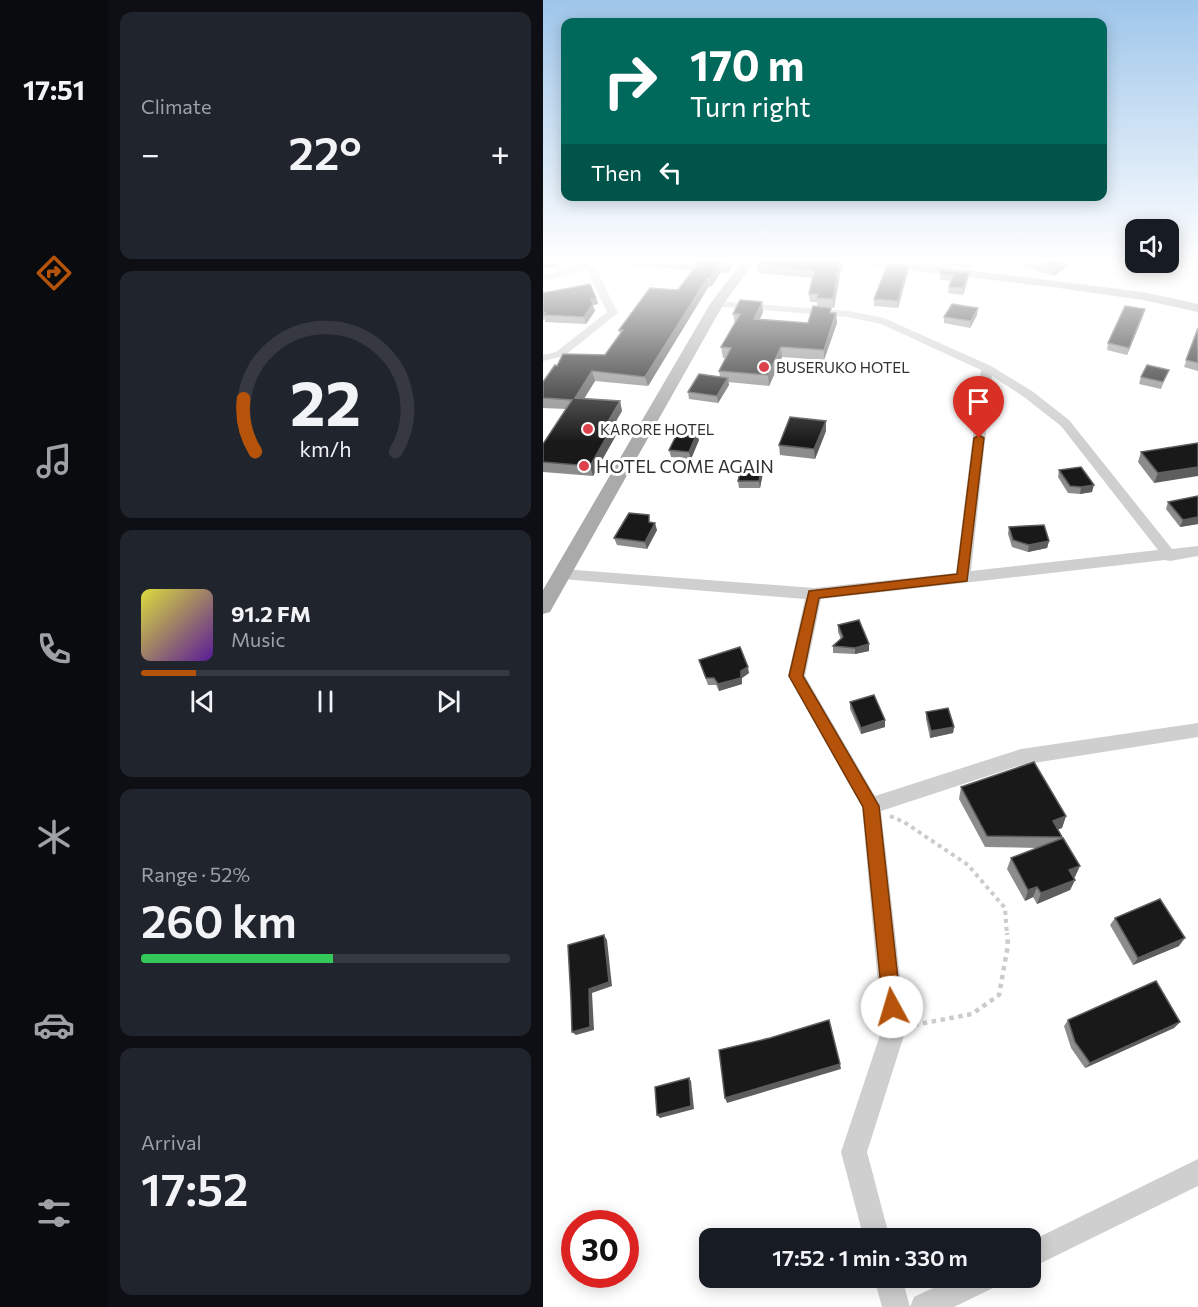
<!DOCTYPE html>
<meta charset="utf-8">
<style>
:root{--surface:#171b24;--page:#20242c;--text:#f1f3f6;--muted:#9ea1a6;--line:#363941;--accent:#b45309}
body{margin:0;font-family:Commissioner,sans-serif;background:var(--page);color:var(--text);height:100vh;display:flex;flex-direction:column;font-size:22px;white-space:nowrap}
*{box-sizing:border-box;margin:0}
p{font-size:20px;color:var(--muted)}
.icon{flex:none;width:33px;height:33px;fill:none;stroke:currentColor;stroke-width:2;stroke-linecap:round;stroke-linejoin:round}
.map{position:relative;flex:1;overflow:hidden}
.drawer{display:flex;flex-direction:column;gap:12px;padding:12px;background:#0d0f14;width:435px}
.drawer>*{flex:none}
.hud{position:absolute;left:18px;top:18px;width:546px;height:183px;border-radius:12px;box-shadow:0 3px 15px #0003;background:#00695c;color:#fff;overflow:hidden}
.tools{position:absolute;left:582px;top:219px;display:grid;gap:12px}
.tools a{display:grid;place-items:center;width:54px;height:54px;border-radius:12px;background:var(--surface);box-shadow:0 3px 15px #0003;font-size:30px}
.speed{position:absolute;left:18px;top:1210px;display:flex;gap:12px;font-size:30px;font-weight:700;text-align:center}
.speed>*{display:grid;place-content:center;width:78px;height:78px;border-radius:50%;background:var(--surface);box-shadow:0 3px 15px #0003;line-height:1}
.speed .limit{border:9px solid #d22;background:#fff;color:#111}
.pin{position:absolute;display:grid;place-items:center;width:51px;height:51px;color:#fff;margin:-62px -26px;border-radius:50% 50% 50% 0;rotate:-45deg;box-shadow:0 0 6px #0007}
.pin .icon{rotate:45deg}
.me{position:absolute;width:66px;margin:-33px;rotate:354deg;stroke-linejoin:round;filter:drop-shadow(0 0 4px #0008)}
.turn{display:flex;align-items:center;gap:21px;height:126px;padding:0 30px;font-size:27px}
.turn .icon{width:78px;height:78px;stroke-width:2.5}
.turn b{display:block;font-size:42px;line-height:51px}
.then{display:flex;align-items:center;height:57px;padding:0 30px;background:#0003;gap:12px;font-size:22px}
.big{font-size:45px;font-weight:600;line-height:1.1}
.drawer .widget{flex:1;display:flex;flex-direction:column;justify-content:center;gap:9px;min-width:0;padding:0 21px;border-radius:12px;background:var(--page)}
.drawer .dial{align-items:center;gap:0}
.dial svg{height:156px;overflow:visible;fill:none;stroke:var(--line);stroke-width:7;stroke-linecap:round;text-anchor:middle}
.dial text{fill:var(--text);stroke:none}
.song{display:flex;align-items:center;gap:18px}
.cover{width:72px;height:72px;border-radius:9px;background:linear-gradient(135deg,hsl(60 70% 55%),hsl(270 70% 35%))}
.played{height:6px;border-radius:3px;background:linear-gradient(90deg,var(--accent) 15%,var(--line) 15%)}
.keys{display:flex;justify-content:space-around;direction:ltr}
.heat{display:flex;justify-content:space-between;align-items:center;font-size:33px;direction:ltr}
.charge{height:9px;border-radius:4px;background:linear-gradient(90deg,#34c759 52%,var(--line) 0)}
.trip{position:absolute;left:156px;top:1228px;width:342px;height:60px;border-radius:12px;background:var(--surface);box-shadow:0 3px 15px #0003;font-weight:600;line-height:60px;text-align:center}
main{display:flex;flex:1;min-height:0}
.menu{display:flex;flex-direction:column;width:108px;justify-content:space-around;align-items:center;background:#090b0e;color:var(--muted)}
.menu .icon{width:42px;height:42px}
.menu .on{color:var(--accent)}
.menu b{font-size:27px;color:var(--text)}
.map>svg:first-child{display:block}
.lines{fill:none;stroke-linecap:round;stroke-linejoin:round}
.path-far1{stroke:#ccc;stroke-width:4;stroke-dasharray:4 4;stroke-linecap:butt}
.path{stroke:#ccc;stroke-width:4.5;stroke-dasharray:4.5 4.5;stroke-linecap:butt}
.minor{fill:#cfcfcf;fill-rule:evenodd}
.major{fill:#aaa;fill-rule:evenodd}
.wall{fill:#8c8c8c}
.shaded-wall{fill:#5e5e5e}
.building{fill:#191919;stroke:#5e5e5e;stroke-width:1.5}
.route{fill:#b45309;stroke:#753606;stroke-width:1.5}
.poi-dot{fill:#db424b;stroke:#fff;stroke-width:2}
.labels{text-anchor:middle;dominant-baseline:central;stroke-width:6;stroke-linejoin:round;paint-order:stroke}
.far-poi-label{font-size:15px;fill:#323232;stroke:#fff;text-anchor:start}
.poi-label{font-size:18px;fill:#323232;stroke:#fff;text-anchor:start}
</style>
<main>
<nav class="menu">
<b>17:51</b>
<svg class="icon on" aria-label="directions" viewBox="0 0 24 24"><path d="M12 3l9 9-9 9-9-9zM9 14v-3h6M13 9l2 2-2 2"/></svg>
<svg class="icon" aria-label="music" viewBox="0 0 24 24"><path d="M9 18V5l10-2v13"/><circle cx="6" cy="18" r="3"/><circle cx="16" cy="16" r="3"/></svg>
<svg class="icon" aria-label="phone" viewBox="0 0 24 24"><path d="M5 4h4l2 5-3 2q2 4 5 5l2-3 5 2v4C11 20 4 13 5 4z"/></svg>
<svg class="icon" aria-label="climate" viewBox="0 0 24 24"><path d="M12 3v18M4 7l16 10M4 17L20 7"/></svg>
<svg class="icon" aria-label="car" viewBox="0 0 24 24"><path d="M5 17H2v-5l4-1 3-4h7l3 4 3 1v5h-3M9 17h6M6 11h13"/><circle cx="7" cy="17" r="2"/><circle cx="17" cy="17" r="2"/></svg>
<svg class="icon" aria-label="filters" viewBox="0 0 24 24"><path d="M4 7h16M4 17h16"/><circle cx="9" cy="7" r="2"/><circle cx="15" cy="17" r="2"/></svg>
</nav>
<section class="drawer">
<div class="widget"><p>Climate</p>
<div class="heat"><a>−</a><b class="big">22°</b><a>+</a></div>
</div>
<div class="widget dial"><svg viewBox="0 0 100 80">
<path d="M14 69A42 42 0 1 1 86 69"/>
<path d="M14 69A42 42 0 0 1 8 42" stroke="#b45309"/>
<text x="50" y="56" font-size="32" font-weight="700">22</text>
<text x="50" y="72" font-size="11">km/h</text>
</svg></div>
<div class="widget">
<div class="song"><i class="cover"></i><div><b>91.2 FM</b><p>Music</p></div></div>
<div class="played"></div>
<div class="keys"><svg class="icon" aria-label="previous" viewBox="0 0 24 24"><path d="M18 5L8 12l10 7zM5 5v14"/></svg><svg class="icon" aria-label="pause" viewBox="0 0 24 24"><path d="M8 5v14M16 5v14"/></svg><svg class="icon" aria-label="next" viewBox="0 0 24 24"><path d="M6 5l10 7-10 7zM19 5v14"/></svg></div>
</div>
<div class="widget"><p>Range · 52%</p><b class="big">260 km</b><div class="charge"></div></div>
<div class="widget"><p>Arrival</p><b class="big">17:52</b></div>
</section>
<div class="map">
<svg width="655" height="1307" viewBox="0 0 655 1307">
<rect width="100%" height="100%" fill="#fff"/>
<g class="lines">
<polyline class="path-far1" points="347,816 361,822 425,865 462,908 464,935"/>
<polyline class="path" points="371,1025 429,1014 456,995 465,945 464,933"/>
<g class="minor">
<polygon points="38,259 62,259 51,265 75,313 21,356 0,361 0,355 13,352 64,312 43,268 27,275 0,281 0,275 20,271 40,263"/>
<polygon points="390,259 400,259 395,270 387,268"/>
<path d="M 174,301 L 305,311 L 341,318 L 448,366 L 489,391 L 526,420 L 629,549 L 655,546 L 655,556 L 627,561 L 622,560 L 278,599 L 262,676 L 332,796 L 478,749 L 655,723 L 655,737 L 478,765 L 338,811 L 363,1029 L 324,1152 L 347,1239 L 321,1239 L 298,1152 L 339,1029 L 319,807 L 245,676 L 262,599 L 19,579 L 11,574 L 19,569 L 271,588 L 413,573 L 438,370 L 338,324 L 305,317 L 170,306 L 170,302 ZM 449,376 L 481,397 L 518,426 L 615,550 L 428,571 Z"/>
<polygon points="655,1159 655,1186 488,1268 488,1241"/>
<polygon points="331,1278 359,1278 367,1307 339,1307"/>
<polygon points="411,1278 454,1278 450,1288 411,1307 367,1307 371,1297"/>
</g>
<g class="major">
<polygon points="201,259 213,259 180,305 7,612 0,614 0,590 167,304"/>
<polygon points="302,259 337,259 600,292 655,304 655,312 600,300 516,288 308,263"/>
</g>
</g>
<g class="wall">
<polygon points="74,259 193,259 185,273 178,272 168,287 166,286 105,386 52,381 41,399 77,401 79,411 73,421 76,430 50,476 0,472 0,444 23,409 0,408 0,382 14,366 62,355 77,334 76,330 135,290 150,270 77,264"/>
<polygon points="401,259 430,259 428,268 401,265"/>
<polygon points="479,259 529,259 528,263 511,276 478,266"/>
<polygon points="301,264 297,273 291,308 274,306 274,302 267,302 266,294 270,278 215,273 214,265"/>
<polygon points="365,266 365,272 355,308 331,306 331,299"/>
<polygon points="426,273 425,279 420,295 405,293 406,287 408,281 397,280 397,274"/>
<polygon points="0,293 53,298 55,304 50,305 52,311 43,324 2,322 2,319 0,320"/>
<polygon points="219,302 220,312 217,319 265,323 289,313 293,313 294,323 281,360 239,357 226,386 185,382 186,385 175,403 146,399 145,392 177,377 176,371 183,358 180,358 178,347 192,324 190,314"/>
<polygon points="434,315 427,328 401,323 401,317"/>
<polygon points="600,316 584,355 564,350 565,343"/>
<polygon points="655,328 655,371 641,367"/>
<polygon points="623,376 618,389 596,384 598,377"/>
<polygon points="283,421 283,431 272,459 237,455 236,445"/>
<polygon points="156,440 148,459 128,457 126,450"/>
<polygon points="655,443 611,483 595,462 598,452"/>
<polygon points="219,466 220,473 217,488 196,488 195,481"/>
<polygon points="516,470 549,492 537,494 525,493 515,477"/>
<polygon points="655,496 655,524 637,527 623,509 625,502"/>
<polygon points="108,522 114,530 104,549 74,545 71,538"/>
<polygon points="466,527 506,541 504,548 485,552 469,547 465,534"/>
<polygon points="295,625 326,651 312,654 290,653 290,646 298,639 295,632"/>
<polygon points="156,660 206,673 199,678 199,684 176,691 173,685 165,685"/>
<polygon points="307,702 342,720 342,727 318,734 307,709"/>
<polygon points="383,712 411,727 410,733 387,738 383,719"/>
<polygon points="418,787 523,816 519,828 515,829 519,837 518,839 532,877 531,878 532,880 527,890 494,904 490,897 482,901 464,869 468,858 495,848 442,847 416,799"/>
<polygon points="572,918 636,946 590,965 567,925"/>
<polygon points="525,1020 637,1022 631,1028 542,1068 528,1048 521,1026"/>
</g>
<g class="shaded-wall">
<polygon points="186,259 193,259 185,273 184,264"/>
<polygon points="299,259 301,259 301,264 297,273 291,308 290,299 296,265"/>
<polygon points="523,259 529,259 528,263 511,276 513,267"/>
<polygon points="14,261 16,266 0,269 0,263"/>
<polygon points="177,263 178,272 168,287 167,278"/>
<polygon points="365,266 365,272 355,308 355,301"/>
<polygon points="426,273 425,279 420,295 420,288"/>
<polygon points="165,277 166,286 105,386 102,377"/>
<polygon points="53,298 55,304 50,305 52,311 43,324 41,317 48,299"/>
<polygon points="219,302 220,312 212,329 211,319"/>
<polygon points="435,308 434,315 427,328 428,321"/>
<polygon points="602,309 600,316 584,355 586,348"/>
<polygon points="293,313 294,323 281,360 281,350"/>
<polygon points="238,347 239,357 226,386 225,375"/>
<polygon points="49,371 52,381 35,408 32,398"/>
<polygon points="185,378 186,385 175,403 174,396"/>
<polygon points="77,401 79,411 73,421 76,430 50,476 47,466 66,420"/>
<polygon points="283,421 283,431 272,459 271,449"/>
<polygon points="154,433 156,440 148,459 146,452"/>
<polygon points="219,466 220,473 217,488 216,481"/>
<polygon points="655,467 655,476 611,483 615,473"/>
<polygon points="551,485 549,492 537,494 538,487"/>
<polygon points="655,517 655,524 637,527 640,520"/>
<polygon points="112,523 114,530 104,549 102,542"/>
<polygon points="506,541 504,548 485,552 486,545"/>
<polygon points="326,644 326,651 312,654 312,648"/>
<polygon points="205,667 206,673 199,678 199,684 176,691 175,684"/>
<polygon points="342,720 342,727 318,734 318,728"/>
<polygon points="411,727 410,733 387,738 388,731"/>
<polygon points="523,816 519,828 506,833 510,821"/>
<polygon points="537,866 532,877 522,881 526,870"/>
<polygon points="532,880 527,890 494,904 498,893"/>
<polygon points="494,887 490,897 482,901 485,890"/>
<polygon points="61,935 64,940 69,986 49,993 51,1030 33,1035 29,1032 46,989"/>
<polygon points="642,938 636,946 590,965 595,958"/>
<polygon points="637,1022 631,1028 542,1068 547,1063"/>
<polygon points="297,1064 298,1069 184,1103 182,1098"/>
<polygon points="146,1078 148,1081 151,1109 117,1118 114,1115"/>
</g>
<g class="building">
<polygon points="0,259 13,259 14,261 0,263"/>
<polygon points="121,259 186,259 184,264 177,263 167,278 165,277 102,377 49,371 32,398 77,401 66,420 73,420 47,466 0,462 0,444 29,400 0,398 0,382 12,365 14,366 20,354 62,355 80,330 76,330 107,288 135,290 156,262"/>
<polygon points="217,259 299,259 296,265 290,299 274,298 275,294 266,294 271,271 268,270 214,265"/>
<polygon points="488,259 523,259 513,267"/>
<polygon points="345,263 365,266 355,301 331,299"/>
<polygon points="398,270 426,273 420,288 406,287 410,275 397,274"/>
<polygon points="47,284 53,298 48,299 50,304 41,317 0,315 3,312 0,313 0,293"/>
<polygon points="197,300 219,302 211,319 265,323 270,306 288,308 287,313 293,313 281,350 238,347 225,375 176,371 188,348 178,347 197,314 190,314"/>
<polygon points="409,304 435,308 428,321 401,317"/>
<polygon points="582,306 602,309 586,348 565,343"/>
<polygon points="655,328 655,363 643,360"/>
<polygon points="604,365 626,370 620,382 598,377"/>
<polygon points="156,374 185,378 174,396 145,392"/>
<polygon points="247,417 283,421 271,449 236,445"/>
<polygon points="135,432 154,433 146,452 126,450"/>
<polygon points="655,443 655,467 615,473 598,452"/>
<polygon points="199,465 219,466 216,481 195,481"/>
<polygon points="538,467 551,485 538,487 527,486 516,470"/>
<polygon points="655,496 655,517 640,520 625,502"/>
<polygon points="86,513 106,515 106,522 112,523 102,542 71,538"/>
<polygon points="501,525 506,541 486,545 470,540 466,527"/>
<polygon points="316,620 326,644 312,648 290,646 300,637 295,625"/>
<polygon points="197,647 205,667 198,671 198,678 175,684 171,678 163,678 156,660"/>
<polygon points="331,695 342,720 318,728 307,702"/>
<polygon points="405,708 411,727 388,731 383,712"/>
<polygon points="491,762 523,816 510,821 519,837 444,836 418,787"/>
<polygon points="520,838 537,866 526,870 532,880 498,893 494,887 485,890 468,858"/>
<polygon points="617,899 642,938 595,958 572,918"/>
<polygon points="61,935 66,982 46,989 47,1027 29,1032 28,1000 25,945"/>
<polygon points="613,981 637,1022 547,1063 532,1042 525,1020"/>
<polygon points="286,1020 297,1064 182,1098 176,1050 227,1038"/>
<polygon points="146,1078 148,1106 114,1115 112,1087"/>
</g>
<linearGradient id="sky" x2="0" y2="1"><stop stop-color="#9ec6ea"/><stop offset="0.59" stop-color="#fff"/><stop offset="1" stop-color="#fff" stop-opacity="0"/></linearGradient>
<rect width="655" height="442" fill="url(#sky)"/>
<polygon class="route" points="436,435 441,438 424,581 276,598 260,676 336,806 358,1007 356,1014 349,1016 342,1014 340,1007 320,807 246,676 266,591 414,574 431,438"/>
<g class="poi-dot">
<circle cx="221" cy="367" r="6"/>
<circle cx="45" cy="429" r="6"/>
<circle cx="41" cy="466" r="6"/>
</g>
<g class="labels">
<g class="far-poi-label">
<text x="233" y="367">BUSERUKO HOTEL</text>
<text x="57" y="429">KARORE HOTEL</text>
</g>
<g class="poi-label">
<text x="53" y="466">HOTEL COME AGAIN</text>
</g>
</g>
</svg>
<div class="tools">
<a><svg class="icon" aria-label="sound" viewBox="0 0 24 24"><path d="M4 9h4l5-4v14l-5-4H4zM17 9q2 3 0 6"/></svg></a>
</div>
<div class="speed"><div class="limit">30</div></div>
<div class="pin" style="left:436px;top:438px;background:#d93025"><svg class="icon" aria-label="arrive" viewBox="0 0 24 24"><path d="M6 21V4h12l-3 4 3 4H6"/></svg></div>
<svg class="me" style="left:349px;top:1007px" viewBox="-20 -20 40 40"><circle r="19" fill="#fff"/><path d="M0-13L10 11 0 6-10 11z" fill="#b45309"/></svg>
<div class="trip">17:52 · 1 min · 330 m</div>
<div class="hud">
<div class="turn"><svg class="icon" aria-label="right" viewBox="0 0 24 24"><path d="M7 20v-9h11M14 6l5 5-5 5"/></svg><div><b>170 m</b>Turn right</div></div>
<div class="then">Then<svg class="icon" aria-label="left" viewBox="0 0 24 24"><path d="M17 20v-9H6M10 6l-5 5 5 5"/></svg></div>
</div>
</div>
</main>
